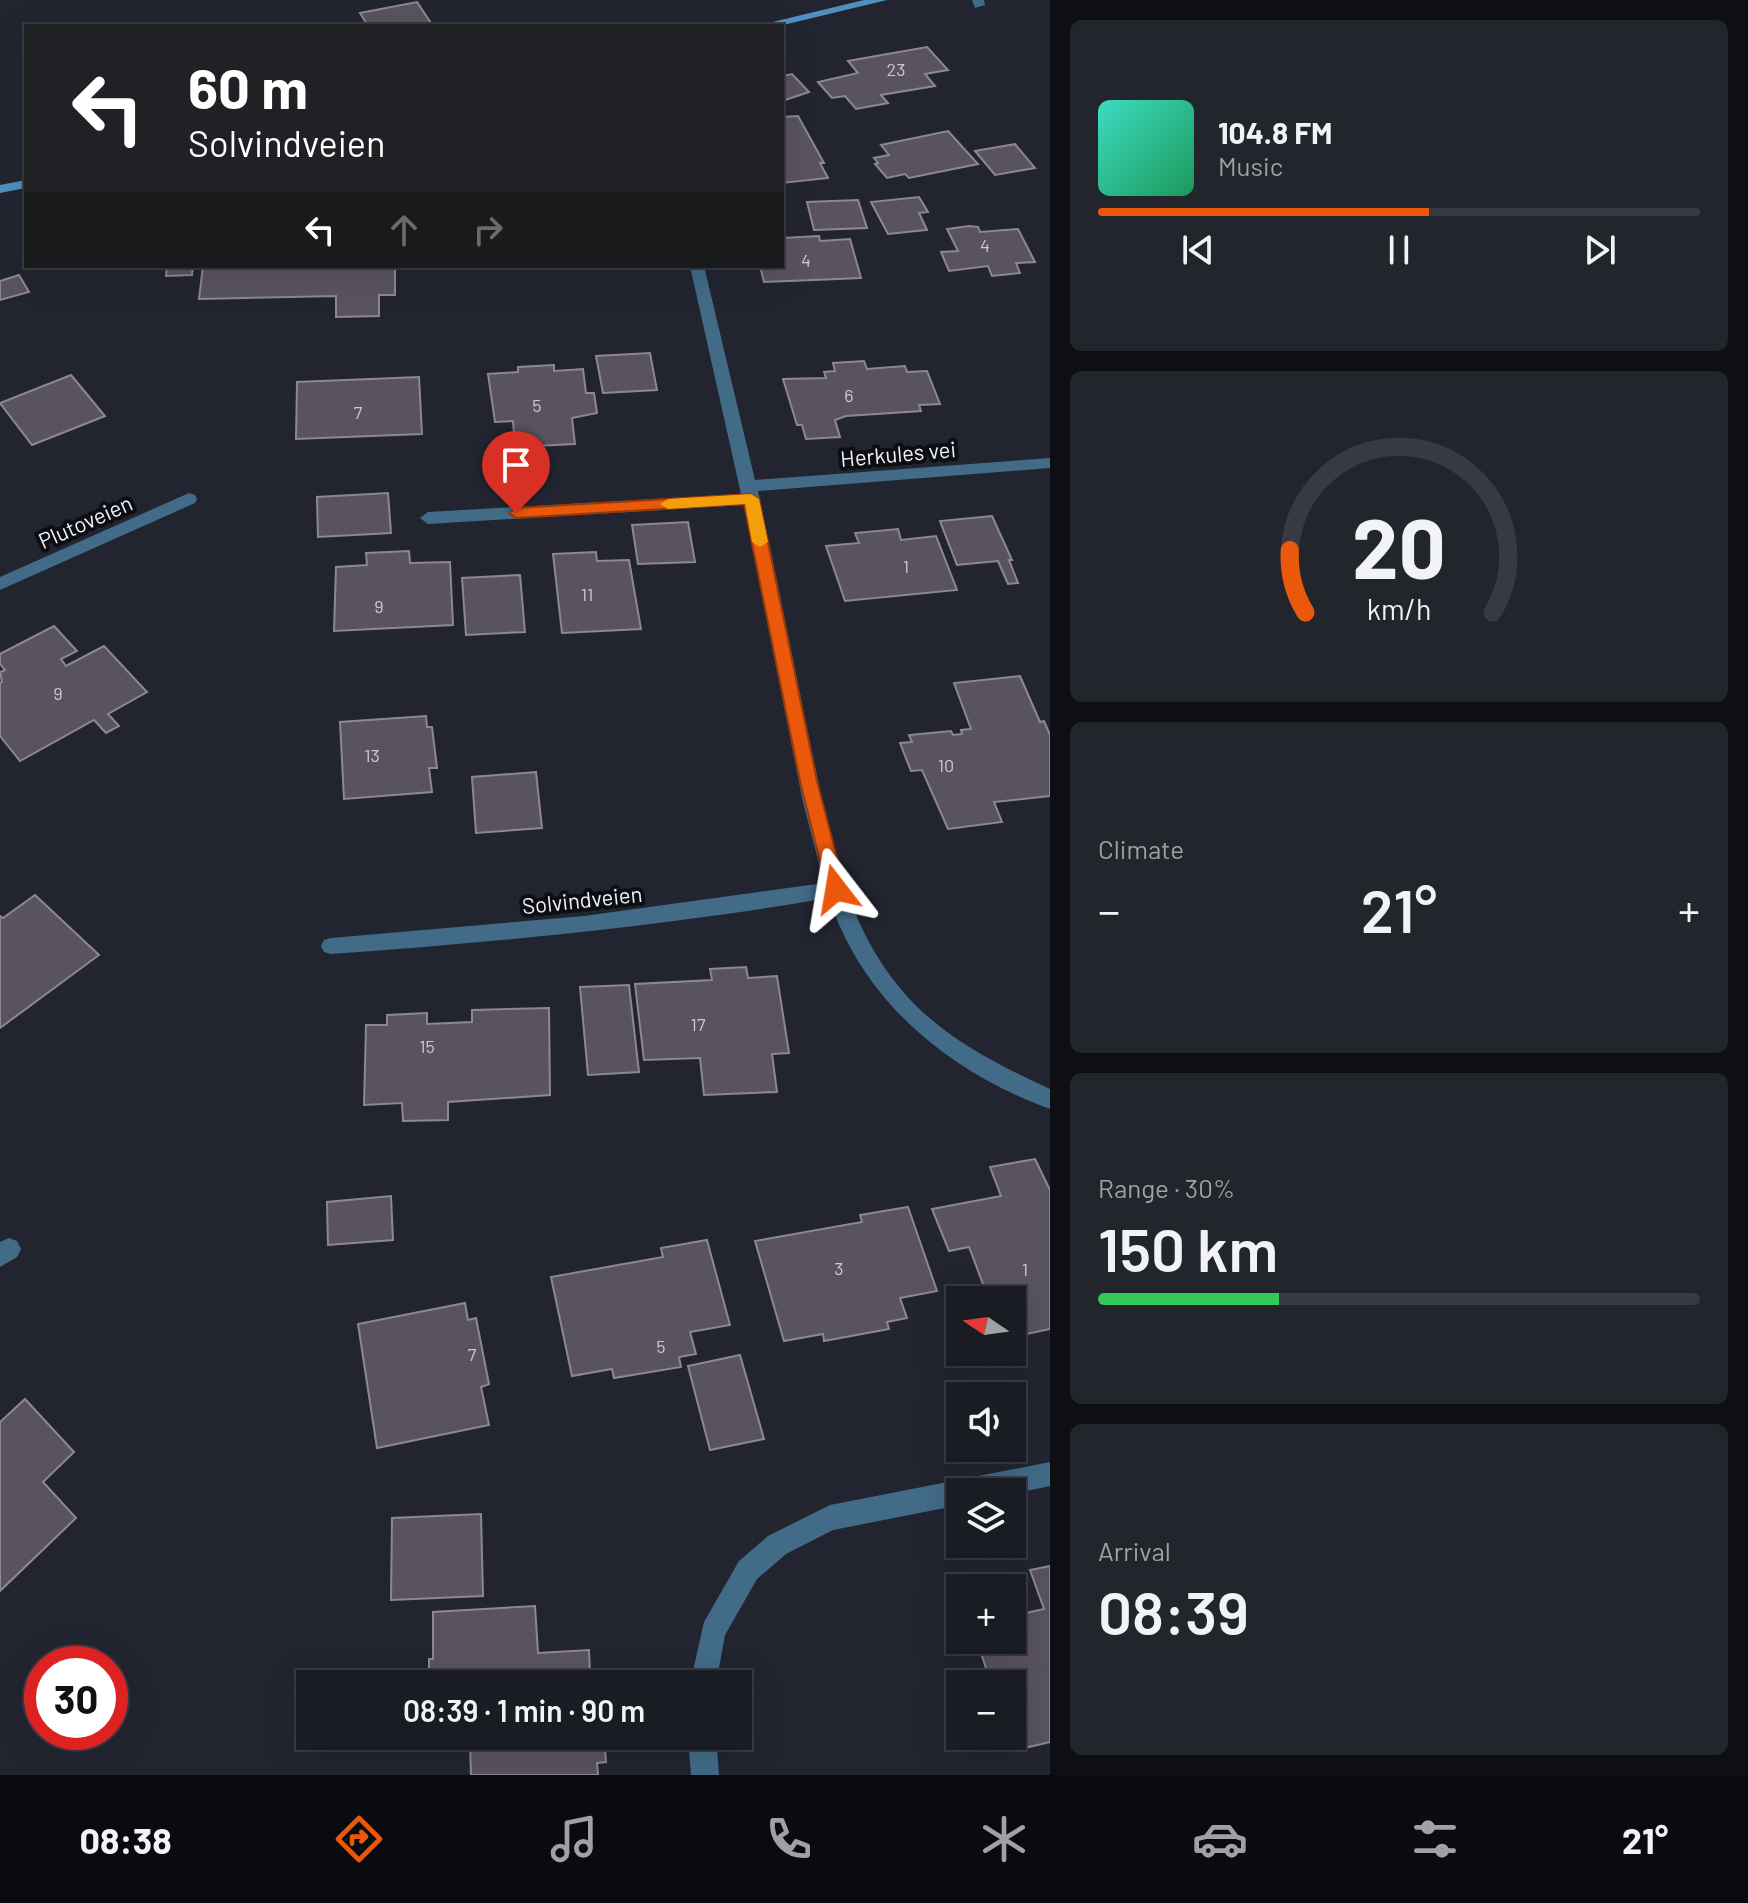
<!DOCTYPE html>
<meta charset="utf-8">
<style>
:root{--surface:#1a1c24;--page:#23252c;--text:#f1f3f6;--muted:#9fa1a6;--line:#383a41;--accent:#ea580c}
body{margin:0;font-family:Barlow,sans-serif;background:var(--page);color:var(--text);height:100vh;display:flex;flex-direction:column;font-size:30px;white-space:nowrap}
*{box-sizing:border-box;margin:0}
p{font-size:26px;color:var(--muted)}
.icon{flex:none;width:44px;height:44px;fill:none;stroke:currentColor;stroke-width:2;stroke-linecap:round;stroke-linejoin:round}
.map{position:relative;flex:1;overflow:hidden}
.sheet{display:flex;flex-direction:column;gap:20px;padding:20px;background:#0e0f14;width:698px}
.sheet>*{flex:none}
.top-card{position:absolute;left:24px;top:24px;width:760px;height:244px;border-radius:0px;box-shadow:0 8px 32px #0002,0 0 0 2px var(--line);background:#202124;color:#fff;overflow:hidden}
.needle{width:52px;rotate:283deg}
.fabs{position:absolute;left:946px;top:1286px;display:grid;gap:16px}
.fabs a{display:grid;place-items:center;width:80px;height:80px;border-radius:0px;background:var(--surface);box-shadow:0 8px 32px #0002,0 0 0 2px var(--line);font-size:40px}
.speed{position:absolute;left:24px;top:1646px;display:flex;gap:16px;font-size:40px;font-weight:700;text-align:center}
.speed>*{display:grid;place-content:center;width:104px;height:104px;border-radius:50%;background:var(--surface);box-shadow:0 8px 32px #0002,0 0 0 2px var(--line);line-height:1}
.speed .limit{border:12px solid #d22;background:#fff;color:#111}
.pin{position:absolute;display:grid;place-items:center;width:68px;height:68px;color:#fff;margin:-82px -34px;border-radius:50% 50% 50% 0;rotate:-45deg;box-shadow:0 0 8px #0007}
.pin .icon{rotate:45deg}
.me{position:absolute;width:88px;margin:-44px;rotate:346deg;stroke-linejoin:round;filter:drop-shadow(0 0 6px #0008)}
.turn{display:flex;align-items:center;gap:28px;height:168px;padding:0 32px;font-size:36px}
.turn .icon{width:104px;height:104px;stroke-width:2.5}
.turn b{display:block;font-size:56px;line-height:68px}
.lanes{display:flex;align-items:center;height:76px;padding:0 32px;background:#0003;justify-content:center;gap:40px;direction:ltr}
.lanes .off{opacity:.35}
.big{font-size:60px;font-weight:600;line-height:1.1}
.sheet .tile{flex:1;display:flex;flex-direction:column;justify-content:center;gap:12px;min-width:0;padding:0 28px;border-radius:12px;background:var(--page)}
.sheet .dial{align-items:center;gap:0}
.dial svg{height:208px;overflow:visible;fill:none;stroke:var(--line);stroke-width:7;stroke-linecap:round;text-anchor:middle}
.dial text{fill:var(--text);stroke:none}
.song{display:flex;align-items:center;gap:24px}
.cover{width:96px;height:96px;border-radius:12px;background:linear-gradient(135deg,hsl(170 70% 55%),hsl(150 70% 35%))}
.played{height:8px;border-radius:4px;background:linear-gradient(90deg,var(--accent) 55%,var(--line) 55%)}
.keys{display:flex;justify-content:space-around;direction:ltr}
.heat{display:flex;justify-content:space-between;align-items:center;font-size:44px;direction:ltr}
.charge{height:12px;border-radius:6px;background:linear-gradient(90deg,#34c759 30%,var(--line) 0)}
.trip{position:absolute;left:296px;top:1670px;width:456px;height:80px;border-radius:0px;background:var(--surface);box-shadow:0 8px 32px #0002,0 0 0 2px var(--line);font-weight:600;line-height:80px;text-align:center}
.tab-bar{display:flex;height:128px;justify-content:space-around;align-items:center;background:#0a0b0e;color:var(--muted)}
.tab-bar .icon{width:56px;height:56px}
.tab-bar .selected{color:var(--accent)}
.tab-bar b{font-size:36px;color:var(--text)}
main{display:flex;flex:1;min-height:0}
.map>svg:first-child{display:block}
.building{fill:#59535f;stroke:#8d8794;stroke-width:2}
.lines{fill:none;stroke-linecap:round;stroke-linejoin:round}
.minor{fill:#426b88;fill-rule:evenodd}
.secondary{fill:#4e91c1;fill-rule:evenodd}
.route{fill:#ea580c;stroke:#983908;stroke-width:2}
.slow{fill:#f59e0b}
.labels{text-anchor:middle;dominant-baseline:central;stroke-width:8;stroke-linejoin:round;paint-order:stroke}
.number-label{font-size:18px;fill:#cacad3}
.street-label{font-size:22px;fill:#f0f2fa;stroke:#0d0e13}
</style>
<main>
<div class="map">
<svg width="1050" height="1775" viewBox="0 0 1050 1775">
<rect width="100%" height="100%" fill="#222530"/>
<g class="building">
<polygon points="417,2 433,26 368,26 360,13"/>
<polygon points="927,47 948,70 925,74 935,86 881,95 888,103 856,109 845,96 832,98 818,82 858,73 848,61"/>
<polygon points="792,74 809,92 782,101 782,76"/>
<polygon points="798,116 824,163 820,163 828,178 782,183 782,117"/>
<polygon points="948,131 978,164 909,178 905,174 887,178 875,164 878,163 874,158 889,155 881,145"/>
<polygon points="1015,144 1035,168 995,175 975,151"/>
<polygon points="919,197 928,212 919,213 927,230 888,234 871,202"/>
<polygon points="858,200 867,228 814,230 807,202"/>
<polygon points="969,226 978,227 980,232 1018,229 1035,262 1016,263 1020,273 992,276 988,266 949,271 941,252 958,251 947,229"/>
<polygon points="819,236 820,241 850,239 861,278 764,282 760,266 782,266 782,238"/>
<polygon points="167,266 193,266 192,275 166,276"/>
<polygon points="203,266 395,266 395,295 379,295 379,316 336,317 336,296 199,299"/>
<polygon points="19,275 29,292 0,300 0,281"/>
<polygon points="650,353 657,390 603,393 596,356"/>
<polygon points="864,361 867,369 905,366 907,372 927,371 940,404 919,405 921,411 846,416 835,420 840,437 806,439 802,425 797,425 783,379 826,378 824,372 835,371 833,363"/>
<polygon points="554,365 554,371 583,369 586,393 594,393 597,413 572,418 575,444 515,447 513,421 495,422 488,374 518,372 518,367"/>
<polygon points="71,375 105,416 32,445 0,403"/>
<polygon points="419,377 422,434 296,439 297,382"/>
<polygon points="388,493 391,533 318,537 317,497"/>
<polygon points="992,516 1012,560 1009,560 1018,583 1008,584 998,561 957,565 940,521"/>
<polygon points="688,522 695,562 638,564 632,525"/>
<polygon points="898,529 901,540 936,536 957,590 845,601 826,546 859,543 855,533"/>
<polygon points="409,551 410,563 450,562 453,625 334,631 336,567 367,565 366,553"/>
<polygon points="596,552 597,561 629,560 641,629 562,633 553,554"/>
<polygon points="520,575 525,632 466,635 462,578"/>
<polygon points="54,626 77,651 61,659 66,666 104,646 147,692 108,714 119,726 106,733 94,720 20,761 0,736 0,683 2,682 0,672 5,670 0,664 0,654"/>
<polygon points="1020,676 1040,722 1044,721 1050,735 1050,796 994,802 1002,822 948,829 922,770 911,771 900,743 912,742 909,735 951,731 953,735 962,734 961,730 971,729 954,683"/>
<polygon points="426,716 427,727 432,727 437,768 429,768 432,792 344,799 340,722"/>
<polygon points="536,772 542,828 476,833 472,777"/>
<polygon points="35,895 99,955 0,1028 0,916 3,918"/>
<polygon points="746,967 748,978 777,976 789,1053 772,1054 777,1092 704,1095 700,1058 644,1060 635,984 712,980 710,969"/>
<polygon points="629,985 639,1072 588,1075 580,987"/>
<polygon points="549,1008 550,1095 448,1102 448,1120 403,1121 402,1103 364,1105 366,1025 387,1025 387,1015 427,1013 427,1024 472,1022 472,1010"/>
<polygon points="1035,1159 1050,1190 1050,1329 1012,1337 1012,1300 989,1300 969,1247 949,1251 932,1209 1001,1196 990,1167"/>
<polygon points="391,1196 393,1240 328,1245 327,1202"/>
<polygon points="908,1207 937,1291 900,1298 907,1318 887,1322 889,1329 824,1341 823,1334 784,1341 755,1241 862,1222 860,1215"/>
<polygon points="707,1240 730,1325 690,1332 696,1354 679,1357 681,1367 614,1378 612,1369 572,1376 551,1277 663,1257 661,1248"/>
<polygon points="465,1303 468,1320 476,1318 489,1384 481,1387 489,1425 377,1448 358,1324"/>
<polygon points="740,1355 764,1439 710,1450 688,1366"/>
<polygon points="25,1399 74,1452 43,1482 76,1518 0,1591 0,1422"/>
<polygon points="481,1514 483,1596 391,1600 392,1518"/>
<polygon points="1050,1566 1050,1742 1025,1748 1020,1733 1012,1735 1012,1684 991,1684 977,1640 1012,1640 1012,1616 1044,1609 1030,1570"/>
<polygon points="535,1606 538,1653 589,1650 590,1674 599,1673 600,1684 429,1684 429,1659 433,1659 433,1612"/>
<polygon points="431,1736 604,1736 606,1762 597,1763 598,1775 471,1775 470,1740 431,1742"/>
</g>
<g class="lines">
<g class="minor">
<polygon points="972,0 984,0 985,5 975,8"/>
<path d="M 690,266 L 704,266 L 755,480 L 1050,458 L 1050,468 L 758,491 C 775,570 791,649 807,728 C 827,819 839,915 900,988 C 938,1035 996,1064 1050,1089 L 1050,1109 C 949,1072 863,1002 829,898 C 664,926 498,942 331,954 L 324,952 L 321,946 L 324,940 L 331,938 L 584,916 L 824,883 L 803,802 L 744,505 L 428,524 L 420,518 L 428,512 L 741,494 Z"/>
<polygon points="189,493 195,495 197,499 195,503 0,590 0,577"/>
<polygon points="9,1238 17,1241 21,1249 17,1257 0,1267 0,1242"/>
<polygon points="1050,1462 1050,1486 1012,1494 960,1492 960,1505 833,1530 786,1554 757,1579 725,1635 716,1684 690,1684 704,1622 739,1561 768,1536 830,1505"/>
<polygon points="688,1736 716,1736 719,1775 691,1775"/>
</g>
<g class="secondary">
<polygon points="864,0 887,0 779,26 756,26"/>
<polygon points="26,180 26,188 0,193 0,185"/>
</g>
</g>
<polygon class="route" points="751,494 759,499 817,781 845,889 836,897 827,889 800,781 744,504 516,518 509,513 516,508"/>
<polygon class="slow" points="751,494 759,499 768,542 760,547 752,542 745,504 668,509 660,504 668,499"/>
<g class="labels">
<g class="number-label">
<text x="896" y="69">23</text>
<text x="985" y="245">4</text>
<text x="806" y="260">4</text>
<text x="849" y="395">6</text>
<text x="537" y="405">5</text>
<text x="358" y="412">7</text>
<text x="906" y="566">1</text>
<text x="587" y="594">11</text>
<text x="379" y="606">9</text>
<text x="58" y="693">9</text>
<text x="372" y="755">13</text>
<text x="946" y="765">10</text>
<text x="698" y="1024">17</text>
<text x="427" y="1046">15</text>
<text x="839" y="1268">3</text>
<text x="1025" y="1269">1</text>
<text x="661" y="1346">5</text>
<text x="472" y="1354">7</text>
</g>
<g class="street-label">
<text transform="translate(898 453) rotate(-5)">Herkules vei</text>
<text transform="translate(85 521) rotate(-24)">Plutoveien</text>
<text transform="translate(582 899) rotate(-6)">Solvindveien</text>
</g>
</g>
</svg>
<div class="fabs">
<a><svg class="needle" viewBox="-14 -14 28 28"><path d="M0-13l5 13h-10z" fill="#e53935"/><path d="M0 13l5-13h-10z" fill="#9fa1a6"/></svg></a>
<a><svg class="icon" aria-label="sound" viewBox="0 0 24 24"><path d="M4 9h4l5-4v14l-5-4H4zM17 9q2 3 0 6"/></svg></a>
<a><svg class="icon" aria-label="layers" viewBox="0 0 24 24"><path d="M12 4l9 5-9 5-9-5zM3 14l9 5 9-5"/></svg></a>
<a>+</a>
<a>−</a>
</div>
<div class="speed"><div class="limit">30</div></div>
<div class="pin" style="left:516px;top:513px;background:#d93025"><svg class="icon" aria-label="arrive" viewBox="0 0 24 24"><path d="M6 21V4h12l-3 4 3 4H6"/></svg></div>
<svg class="me" style="left:836px;top:889px" viewBox="-20 -20 40 40"><path d="M0-17L14 15 0 8-14 15z" fill="#ea580c" stroke="#fff" stroke-width="4"/></svg>
<div class="trip">08:39 · 1 min · 90 m</div>
<div class="top-card">
<div class="turn"><svg class="icon" aria-label="left" viewBox="0 0 24 24"><path d="M17 20v-9H6M10 6l-5 5 5 5"/></svg><div><b>60 m</b>Solvindveien</div></div>
<div class="lanes"><svg class="icon" aria-label="left" viewBox="0 0 24 24"><path d="M17 20v-9H6M10 6l-5 5 5 5"/></svg><svg class="icon off" aria-label="ahead" viewBox="0 0 24 24"><path d="M12 20V5M6 11l6-6 6 6"/></svg><svg class="icon off" aria-label="right" viewBox="0 0 24 24"><path d="M7 20v-9h11M14 6l5 5-5 5"/></svg></div>
</div>
</div>
<section class="sheet">
<div class="tile">
<div class="song"><i class="cover"></i><div><b>104.8 FM</b><p>Music</p></div></div>
<div class="played"></div>
<div class="keys"><svg class="icon" aria-label="previous" viewBox="0 0 24 24"><path d="M18 5L8 12l10 7zM5 5v14"/></svg><svg class="icon" aria-label="pause" viewBox="0 0 24 24"><path d="M8 5v14M16 5v14"/></svg><svg class="icon" aria-label="next" viewBox="0 0 24 24"><path d="M6 5l10 7-10 7zM19 5v14"/></svg></div>
</div>
<div class="tile dial"><svg viewBox="0 0 100 80">
<path d="M14 69A42 42 0 1 1 86 69"/>
<path d="M14 69A42 42 0 0 1 8 45" stroke="#ea580c"/>
<text x="50" y="56" font-size="32" font-weight="700">20</text>
<text x="50" y="72" font-size="11">km/h</text>
</svg></div>
<div class="tile"><p>Climate</p>
<div class="heat"><a>−</a><b class="big">21°</b><a>+</a></div>
</div>
<div class="tile"><p>Range · 30%</p><b class="big">150 km</b><div class="charge"></div></div>
<div class="tile"><p>Arrival</p><b class="big">08:39</b></div>
</section>
</main>
<nav class="tab-bar">
<b>08:38</b>
<svg class="icon selected" aria-label="directions" viewBox="0 0 24 24"><path d="M12 3l9 9-9 9-9-9zM9 14v-3h6M13 9l2 2-2 2"/></svg>
<svg class="icon" aria-label="music" viewBox="0 0 24 24"><path d="M9 18V5l10-2v13"/><circle cx="6" cy="18" r="3"/><circle cx="16" cy="16" r="3"/></svg>
<svg class="icon" aria-label="phone" viewBox="0 0 24 24"><path d="M5 4h4l2 5-3 2q2 4 5 5l2-3 5 2v4C11 20 4 13 5 4z"/></svg>
<svg class="icon" aria-label="climate" viewBox="0 0 24 24"><path d="M12 3v18M4 7l16 10M4 17L20 7"/></svg>
<svg class="icon" aria-label="car" viewBox="0 0 24 24"><path d="M5 17H2v-5l4-1 3-4h7l3 4 3 1v5h-3M9 17h6M6 11h13"/><circle cx="7" cy="17" r="2"/><circle cx="17" cy="17" r="2"/></svg>
<svg class="icon" aria-label="filters" viewBox="0 0 24 24"><path d="M4 7h16M4 17h16"/><circle cx="9" cy="7" r="2"/><circle cx="15" cy="17" r="2"/></svg>
<b>21°</b>
</nav>
